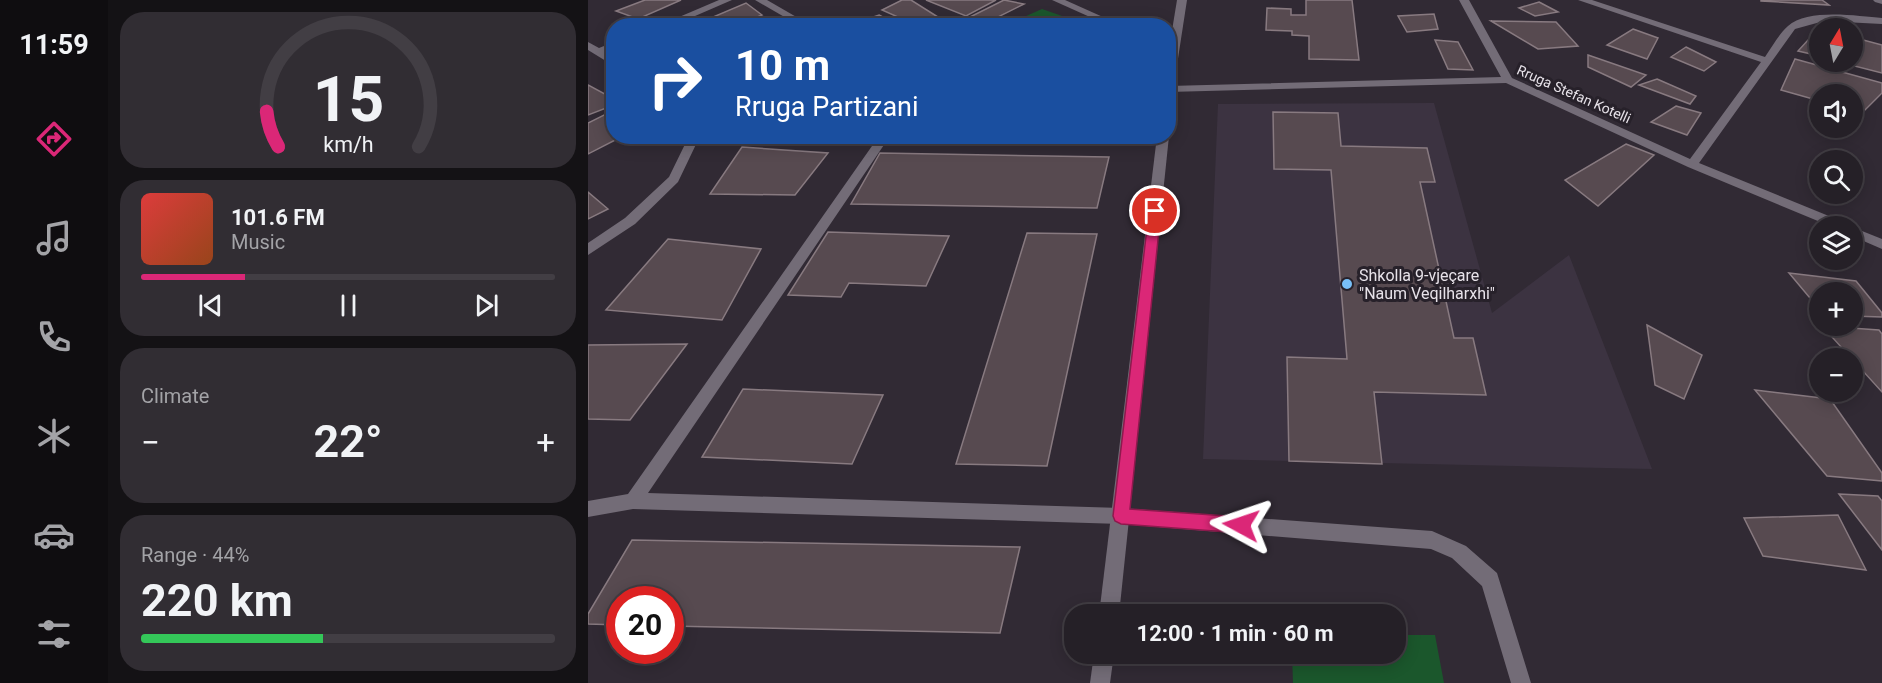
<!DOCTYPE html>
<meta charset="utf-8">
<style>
:root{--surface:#252027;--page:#312d33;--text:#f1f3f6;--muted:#a3a3a7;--line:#423e44;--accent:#db2777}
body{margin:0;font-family:Roboto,sans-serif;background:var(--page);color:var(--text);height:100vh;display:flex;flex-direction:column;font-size:22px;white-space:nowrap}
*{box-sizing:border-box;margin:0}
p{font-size:20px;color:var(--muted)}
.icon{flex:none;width:33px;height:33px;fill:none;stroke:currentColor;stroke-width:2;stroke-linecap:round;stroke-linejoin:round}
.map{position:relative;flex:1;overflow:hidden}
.panel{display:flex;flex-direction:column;gap:12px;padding:12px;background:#141215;width:480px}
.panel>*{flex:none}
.banner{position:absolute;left:18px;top:18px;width:570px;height:126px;border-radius:24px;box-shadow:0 3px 15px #0003,0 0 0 2px var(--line);background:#1a4fa0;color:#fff;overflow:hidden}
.needle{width:39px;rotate:10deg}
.fabs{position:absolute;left:1221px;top:18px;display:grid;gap:12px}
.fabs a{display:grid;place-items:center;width:54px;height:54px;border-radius:50%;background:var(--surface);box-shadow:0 3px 15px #0003,0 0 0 2px var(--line);font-size:30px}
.speed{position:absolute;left:18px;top:586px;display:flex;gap:12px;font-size:30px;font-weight:700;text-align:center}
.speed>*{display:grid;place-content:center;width:78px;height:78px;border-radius:50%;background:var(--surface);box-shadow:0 3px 15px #0003,0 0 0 2px var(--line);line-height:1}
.speed .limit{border:9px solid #d22;background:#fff;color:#111}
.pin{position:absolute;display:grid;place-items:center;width:51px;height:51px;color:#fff;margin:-26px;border:3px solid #fff;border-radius:50%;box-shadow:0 2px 6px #0007}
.me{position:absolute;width:66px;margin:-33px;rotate:275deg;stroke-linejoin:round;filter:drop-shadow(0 0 4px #0008)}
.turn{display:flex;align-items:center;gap:21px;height:126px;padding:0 30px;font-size:27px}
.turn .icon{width:78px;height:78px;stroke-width:2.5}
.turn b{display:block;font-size:42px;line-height:51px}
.big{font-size:45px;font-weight:700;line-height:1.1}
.panel .tile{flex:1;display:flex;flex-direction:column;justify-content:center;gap:9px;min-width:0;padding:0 21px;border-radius:24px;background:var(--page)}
.panel .dial{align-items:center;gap:0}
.dial svg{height:156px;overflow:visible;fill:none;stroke:var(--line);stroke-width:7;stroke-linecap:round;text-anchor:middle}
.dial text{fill:var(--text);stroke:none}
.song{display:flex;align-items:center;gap:18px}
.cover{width:72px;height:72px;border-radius:9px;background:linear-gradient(135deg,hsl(0 70% 55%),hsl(20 70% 35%))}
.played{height:6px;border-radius:3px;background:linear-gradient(90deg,var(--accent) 25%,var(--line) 25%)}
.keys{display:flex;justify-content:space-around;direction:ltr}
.heat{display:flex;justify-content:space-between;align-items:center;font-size:33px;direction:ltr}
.charge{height:9px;border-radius:4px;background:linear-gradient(90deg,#34c759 44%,var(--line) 0)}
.trip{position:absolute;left:476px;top:604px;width:342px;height:60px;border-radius:24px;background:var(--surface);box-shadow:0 3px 15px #0003,0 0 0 2px var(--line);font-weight:700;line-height:60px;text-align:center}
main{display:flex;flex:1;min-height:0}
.tab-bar{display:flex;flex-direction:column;width:108px;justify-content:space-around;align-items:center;background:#0f0d10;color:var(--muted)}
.tab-bar .icon{width:42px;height:42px}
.tab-bar .on{color:var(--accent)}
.tab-bar b{font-size:27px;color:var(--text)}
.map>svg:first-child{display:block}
.built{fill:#3c3341}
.green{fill:#1b572c}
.building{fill:#574a50;stroke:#887a80;stroke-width:1.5}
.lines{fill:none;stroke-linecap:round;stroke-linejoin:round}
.lane{fill:#736c77;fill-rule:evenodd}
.street{fill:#736c77;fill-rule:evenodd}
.secondary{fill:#736c77;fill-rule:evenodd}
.route{fill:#db2777;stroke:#8e194d;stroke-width:1.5}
.poi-dot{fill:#78bff7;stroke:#27212a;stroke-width:2}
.labels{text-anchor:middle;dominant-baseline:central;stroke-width:6;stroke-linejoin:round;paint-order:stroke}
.far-street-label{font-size:14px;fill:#e7e2e9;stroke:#27212a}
.poi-label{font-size:16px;fill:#e7e2e9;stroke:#27212a;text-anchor:start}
</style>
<main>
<nav class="tab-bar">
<b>11:59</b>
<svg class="icon on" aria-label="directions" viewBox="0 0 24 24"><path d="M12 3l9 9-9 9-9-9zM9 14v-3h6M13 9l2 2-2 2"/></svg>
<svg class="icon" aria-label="music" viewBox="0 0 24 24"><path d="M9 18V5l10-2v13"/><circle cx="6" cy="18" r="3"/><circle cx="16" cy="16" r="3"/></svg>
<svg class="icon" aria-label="phone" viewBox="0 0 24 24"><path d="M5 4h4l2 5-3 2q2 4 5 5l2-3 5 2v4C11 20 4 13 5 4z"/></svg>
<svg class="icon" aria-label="climate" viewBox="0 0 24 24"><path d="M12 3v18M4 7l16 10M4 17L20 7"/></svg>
<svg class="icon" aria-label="car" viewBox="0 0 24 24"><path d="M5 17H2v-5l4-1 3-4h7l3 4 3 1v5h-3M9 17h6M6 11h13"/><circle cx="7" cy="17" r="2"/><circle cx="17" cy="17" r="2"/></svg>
<svg class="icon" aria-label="filters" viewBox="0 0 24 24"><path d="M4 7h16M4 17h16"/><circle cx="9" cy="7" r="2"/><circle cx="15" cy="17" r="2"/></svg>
</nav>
<section class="panel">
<div class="tile dial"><svg viewBox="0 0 100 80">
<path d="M14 69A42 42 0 1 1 86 69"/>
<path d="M14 69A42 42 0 0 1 8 51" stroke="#db2777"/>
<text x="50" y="56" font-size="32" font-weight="700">15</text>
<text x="50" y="72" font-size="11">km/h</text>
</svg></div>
<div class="tile">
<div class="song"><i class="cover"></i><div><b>101.6 FM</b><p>Music</p></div></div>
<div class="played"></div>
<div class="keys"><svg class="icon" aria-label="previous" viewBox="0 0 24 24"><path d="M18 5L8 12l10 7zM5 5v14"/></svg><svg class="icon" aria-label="pause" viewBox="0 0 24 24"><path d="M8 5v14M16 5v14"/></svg><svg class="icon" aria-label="next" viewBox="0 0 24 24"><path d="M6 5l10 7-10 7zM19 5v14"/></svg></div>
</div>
<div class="tile"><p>Climate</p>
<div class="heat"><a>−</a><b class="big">22°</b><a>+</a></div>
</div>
<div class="tile"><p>Range · 44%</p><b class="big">220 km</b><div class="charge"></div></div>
</section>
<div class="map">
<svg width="1294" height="683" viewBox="0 0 1294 683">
<rect width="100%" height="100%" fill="#312a34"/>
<polygon class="built" points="846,103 904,313 981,255 1064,469 615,459 630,104"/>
<g class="green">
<polygon points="454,9 500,25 418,25"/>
<polygon points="807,635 847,635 856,683 705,683 704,654 807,654"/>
</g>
<g class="building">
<polygon points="57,0 93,0 50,19 28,11"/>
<polygon points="314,0 323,0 361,24 330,26 294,10"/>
<polygon points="338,0 408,0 378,16"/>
<polygon points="416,0 436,4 392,26 383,26 376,20"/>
<polygon points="718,0 764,0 771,60 721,59 721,36 704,35 704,31 678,30 679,8 703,9 703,15 718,15"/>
<polygon points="1173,0 1234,0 1241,5 1173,1"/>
<polygon points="951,2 970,12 947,16 931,8"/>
<polygon points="158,3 174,15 148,26 104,26"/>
<polygon points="846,14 850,29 819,32 810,16"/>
<polygon points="291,15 311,26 265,24"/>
<polygon points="903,21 968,22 990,46 950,49"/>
<polygon points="1231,28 1232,56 1210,51"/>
<polygon points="1045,29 1070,38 1059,59 1019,45"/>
<polygon points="1264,37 1294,45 1294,73 1251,62 1264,62"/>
<polygon points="847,40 870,42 885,70 860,69"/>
<polygon points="1098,47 1128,62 1116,71 1083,57"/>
<polygon points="1000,55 1058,75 1043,87 1000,67"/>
<polygon points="1207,59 1294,83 1294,93 1274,113 1264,110 1264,94 1232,94 1232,101 1193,90"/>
<polygon points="1069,79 1108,96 1102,104 1051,85"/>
<polygon points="0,85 26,99 26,105 0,115"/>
<polygon points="1088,106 1113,113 1099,135 1063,122"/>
<polygon points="685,112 750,113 753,146 839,148 847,182 832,182 866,338 885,338 898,395 786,392 794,464 701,461 699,357 759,359 743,170 686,169"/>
<polygon points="16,115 26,122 26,136 35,136 0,154 0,123"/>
<polygon points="1038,144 1066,155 1010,206 977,180"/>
<polygon points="154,147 240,153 207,195 122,194"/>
<polygon points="292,153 521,157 509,208 263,204"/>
<polygon points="0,192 20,209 0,219"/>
<polygon points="240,232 361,236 338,286 261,283 253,297 200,295"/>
<polygon points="439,233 509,234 459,466 368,464"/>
<polygon points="80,239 173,249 134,320 18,310"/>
<polygon points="1201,273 1268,281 1294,313 1294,317 1264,316 1264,292 1232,292 1232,310"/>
<polygon points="1059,325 1114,355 1096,399 1067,385"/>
<polygon points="1234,326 1291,330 1294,334 1294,392"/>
<polygon points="99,344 42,420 0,419 0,345"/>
<polygon points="155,389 295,395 264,464 114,457"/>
<polygon points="1167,390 1242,399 1294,473 1294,481 1239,476"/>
<polygon points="1251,494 1290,496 1294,501 1294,550"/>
<polygon points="1250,515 1278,570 1175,556 1156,518"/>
<polygon points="44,540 432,547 412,633 82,626 82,600 32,600 32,625 0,624 0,614"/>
</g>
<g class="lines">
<polygon class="lane" points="291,136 302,136 60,493 533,508 844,531 878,546 909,573 943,683 923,683 894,586 864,558 843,549 533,524 45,509 0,517 0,501 40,494"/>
<g class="street">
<polygon points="131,0 144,0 84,26 70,26"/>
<polygon points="167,0 179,0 224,26 212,26"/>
<polygon points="464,0 477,0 535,26 522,26"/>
<path d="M 871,0 L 881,0 L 924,78 L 1102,159 L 1173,62 L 990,0 L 1004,0 L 1177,57 C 1184,47 1191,34 1200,26 C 1219,8 1270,16 1294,18 L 1294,24 L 1236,21 L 1207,29 L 1111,163 L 1258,223 L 1259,226 L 1242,226 L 1100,167 L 918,83 L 580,92 L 581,86 L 913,77 Z"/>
<polygon points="1285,0 1294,0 1294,4 1287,2"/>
<polygon points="0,42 11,48 26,42 26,49 17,52 26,58 26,66 0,50"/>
<polygon points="101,136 112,136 90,182 47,224 0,255 0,243 37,218 81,177"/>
<polygon points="1264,227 1294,239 1294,249 1264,236"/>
</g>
<g class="secondary">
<polygon points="589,0 599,0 585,91 580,94 580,55"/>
<polygon points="569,136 581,136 531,615 511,615"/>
<polygon points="506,654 526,654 522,683 502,683"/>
</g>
</g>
<polygon class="route" points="567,208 573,211 542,509 653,517 659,520 661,525 659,531 653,533 533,524 527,521 525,516 561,211"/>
<circle class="poi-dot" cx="759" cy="284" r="6"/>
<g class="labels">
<g class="far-street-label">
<text transform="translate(986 94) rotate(24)">Rruga Stefan Kotelli</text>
</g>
<g class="poi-label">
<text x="771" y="275">Shkolla 9-vjeçare<tspan x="771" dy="18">"Naum Veqilharxhi"</tspan></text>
</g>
</g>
</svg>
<div class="fabs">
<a><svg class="needle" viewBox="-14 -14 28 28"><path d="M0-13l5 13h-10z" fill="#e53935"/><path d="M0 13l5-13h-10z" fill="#a3a3a7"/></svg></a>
<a><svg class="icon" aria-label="sound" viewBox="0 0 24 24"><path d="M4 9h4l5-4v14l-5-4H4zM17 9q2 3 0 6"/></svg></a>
<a><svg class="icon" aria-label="search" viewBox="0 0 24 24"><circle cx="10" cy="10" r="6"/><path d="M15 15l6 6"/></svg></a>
<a><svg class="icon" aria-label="layers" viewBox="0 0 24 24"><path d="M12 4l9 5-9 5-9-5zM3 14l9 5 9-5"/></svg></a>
<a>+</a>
<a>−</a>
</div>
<div class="speed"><div class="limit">20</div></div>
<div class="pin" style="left:567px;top:211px;background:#d93025"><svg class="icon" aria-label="arrive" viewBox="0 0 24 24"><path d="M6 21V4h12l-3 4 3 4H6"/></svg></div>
<svg class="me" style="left:653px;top:525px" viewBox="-20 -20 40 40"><path d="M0-17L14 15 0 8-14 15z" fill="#db2777" stroke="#fff" stroke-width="4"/></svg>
<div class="trip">12:00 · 1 min · 60 m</div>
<div class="banner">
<div class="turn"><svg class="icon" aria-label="right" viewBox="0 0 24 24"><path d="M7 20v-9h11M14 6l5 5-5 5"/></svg><div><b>10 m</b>Rruga Partizani</div></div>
</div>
</div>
</main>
